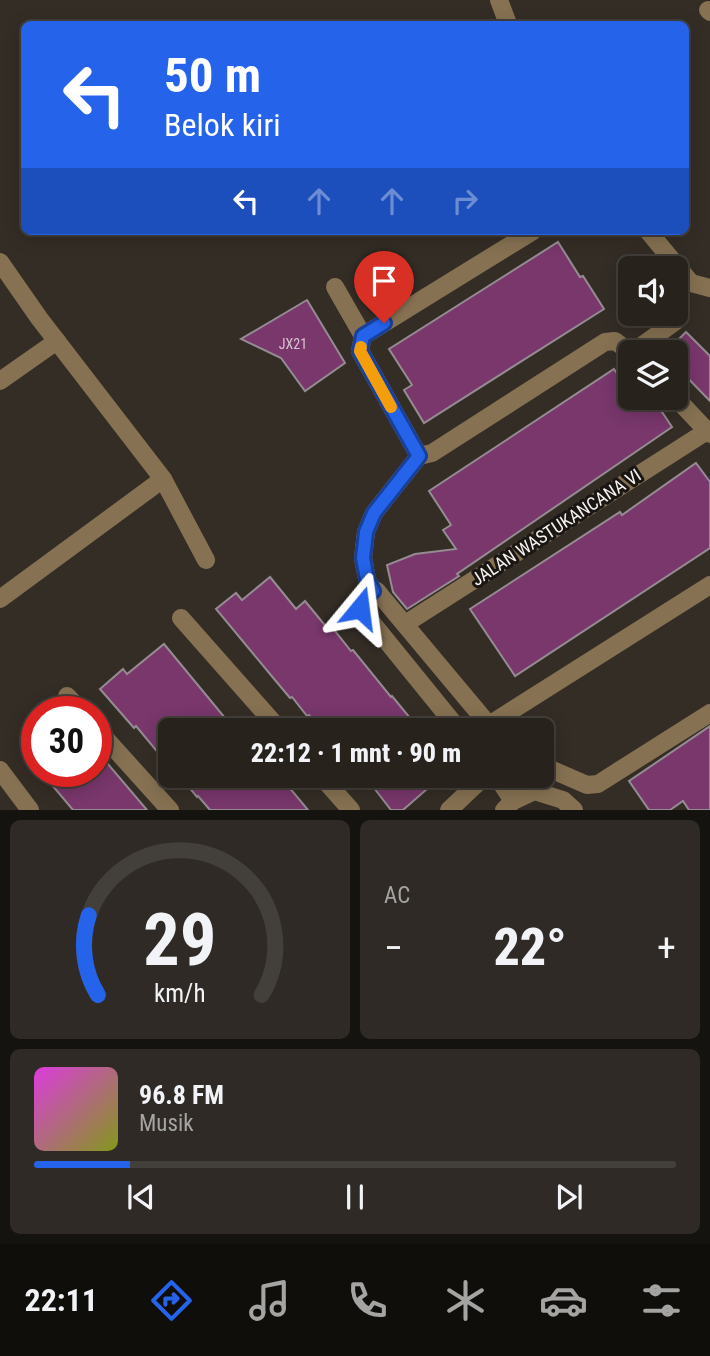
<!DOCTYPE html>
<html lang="id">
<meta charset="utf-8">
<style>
:root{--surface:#27221c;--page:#2f2a25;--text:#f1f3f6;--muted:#a4a4a3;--line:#433f3b;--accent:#2563eb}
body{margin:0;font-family:"Roboto Condensed",sans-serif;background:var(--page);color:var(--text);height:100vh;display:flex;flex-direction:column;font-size:26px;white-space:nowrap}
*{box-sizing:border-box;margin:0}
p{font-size:23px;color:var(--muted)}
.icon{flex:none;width:38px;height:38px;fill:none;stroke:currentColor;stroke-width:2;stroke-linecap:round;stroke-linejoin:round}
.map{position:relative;height:810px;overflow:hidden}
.side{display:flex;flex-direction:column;gap:10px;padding:10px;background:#15130f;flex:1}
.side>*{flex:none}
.guide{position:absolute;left:21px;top:21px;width:668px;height:214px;border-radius:10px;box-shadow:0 4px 18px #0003,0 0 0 2px var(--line);background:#2563eb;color:#fff;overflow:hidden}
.controls{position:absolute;left:618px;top:256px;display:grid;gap:14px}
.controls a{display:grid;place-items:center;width:70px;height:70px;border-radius:10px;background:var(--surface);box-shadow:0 4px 18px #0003,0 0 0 2px var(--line);font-size:35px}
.speed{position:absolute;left:21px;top:696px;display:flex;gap:14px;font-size:35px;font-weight:700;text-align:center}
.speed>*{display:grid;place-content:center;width:91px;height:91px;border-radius:50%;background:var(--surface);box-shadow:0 4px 18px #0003,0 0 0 2px var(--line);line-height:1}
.speed .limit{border:10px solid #d22;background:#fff;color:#111}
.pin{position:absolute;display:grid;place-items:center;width:60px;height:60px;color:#fff;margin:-72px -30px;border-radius:50% 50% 50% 0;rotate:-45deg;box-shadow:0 0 7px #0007}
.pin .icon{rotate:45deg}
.me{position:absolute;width:77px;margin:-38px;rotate:16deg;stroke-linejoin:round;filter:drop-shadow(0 0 5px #0008)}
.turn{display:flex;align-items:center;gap:24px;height:147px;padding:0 28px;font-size:32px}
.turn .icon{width:91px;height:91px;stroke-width:2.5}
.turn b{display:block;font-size:49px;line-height:60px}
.lanes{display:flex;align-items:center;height:66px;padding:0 28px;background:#0003;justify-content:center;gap:35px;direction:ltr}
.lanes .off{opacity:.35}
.big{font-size:52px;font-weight:800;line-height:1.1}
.side .widget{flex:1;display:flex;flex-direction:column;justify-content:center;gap:10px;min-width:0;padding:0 24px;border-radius:10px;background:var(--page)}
.side .dial{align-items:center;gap:0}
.dial svg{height:182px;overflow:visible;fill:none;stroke:var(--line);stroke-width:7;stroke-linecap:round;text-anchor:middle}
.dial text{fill:var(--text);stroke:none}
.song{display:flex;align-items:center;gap:21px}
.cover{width:84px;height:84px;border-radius:10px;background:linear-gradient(135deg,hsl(300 70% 55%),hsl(70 70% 35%))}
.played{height:7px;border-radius:4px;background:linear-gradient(90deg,var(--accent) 15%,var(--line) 15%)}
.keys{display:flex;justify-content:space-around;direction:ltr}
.heat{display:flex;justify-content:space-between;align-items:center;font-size:38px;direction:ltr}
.side .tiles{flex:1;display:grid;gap:10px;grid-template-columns:1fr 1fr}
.widget:last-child{grid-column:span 2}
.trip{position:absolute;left:158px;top:718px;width:396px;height:70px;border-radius:10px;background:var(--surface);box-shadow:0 4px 18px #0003,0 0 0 2px var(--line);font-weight:800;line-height:70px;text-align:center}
.tab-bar{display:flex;height:112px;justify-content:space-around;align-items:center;background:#100e0b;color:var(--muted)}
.tab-bar .icon{width:49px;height:49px}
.tab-bar .on{color:var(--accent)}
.tab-bar b{font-size:32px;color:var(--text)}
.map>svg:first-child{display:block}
.building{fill:#79376c;stroke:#958b92;stroke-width:2}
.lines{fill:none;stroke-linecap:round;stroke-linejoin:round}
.minor{stroke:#867152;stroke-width:18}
.route-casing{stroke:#184099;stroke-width:18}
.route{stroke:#2563eb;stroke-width:12}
.slow{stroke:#f59e0b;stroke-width:12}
.labels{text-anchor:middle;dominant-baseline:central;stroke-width:6;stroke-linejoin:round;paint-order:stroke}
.number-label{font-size:14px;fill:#d8c3ce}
.street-label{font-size:18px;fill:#f7f2ee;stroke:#191613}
</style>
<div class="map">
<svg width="710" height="810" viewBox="0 0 710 810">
<rect width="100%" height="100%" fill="#342d26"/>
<g class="building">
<polygon points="558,242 580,277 583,276 604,309 424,423 404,390 412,385 389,349"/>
<polygon points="307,300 345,363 305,391 281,358 241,339"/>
<polygon points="686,332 710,356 710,401 676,366 676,342"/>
<polygon points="614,369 630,393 630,397 652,397 672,427 457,574 459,576 407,609 393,592 387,565 415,554 456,549 443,530 451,525 429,491"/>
<polygon points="696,463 710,482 710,548 515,676 470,609 620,512 622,515"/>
<polygon points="270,577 296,609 305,601 328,629 331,626 351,651 353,650 391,697 392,696 420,730 321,730 309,715 307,716 292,697 290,698 275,680 216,609 236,593 242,600"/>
<polygon points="164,644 235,730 170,730 170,767 136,726 134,728 100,689 123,669 127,674"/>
<polygon points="710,726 710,810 689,810 683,801 670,810 649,810 629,781"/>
<polygon points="96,750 147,810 73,810 41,772 96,772"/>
<polygon points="179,775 279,775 308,810 210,810 198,796 197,797"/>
<polygon points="364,775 443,775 403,810 391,810"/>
</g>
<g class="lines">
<g class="minor">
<polyline points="499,0 508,24"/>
<polyline points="708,10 710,12"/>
<polyline points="648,231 691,283 710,288"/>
<polyline points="0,262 39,318 163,479 0,599"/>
<polyline points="335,287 363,336"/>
<polyline points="633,352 676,321"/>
<polyline points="0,381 57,341"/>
<polyline points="675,397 710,434"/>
<polyline points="419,456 360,351 363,336 533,231"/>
<polyline points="419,456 432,453 605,342 615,341 630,352"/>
<polyline points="163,479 206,560"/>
<polyline points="373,591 367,579 363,558 366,532 374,513 419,456"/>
<polyline points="181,618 280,730"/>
<polyline points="405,624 707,431"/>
<polyline points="67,696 82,712"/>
<polyline points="489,725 710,585"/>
<polyline points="96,728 170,810"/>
<polyline points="459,730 360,608 359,604 373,591 377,591 381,596 493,730"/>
<polyline points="541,765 587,785 598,784 710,713"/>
<polyline points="0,770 30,810"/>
<polyline points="320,775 351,810"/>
<polyline points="496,775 513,801"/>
<polyline points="449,810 486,775"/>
<polyline points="504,810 513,801 534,791 563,800 574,810"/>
</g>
</g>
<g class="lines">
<defs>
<polyline id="route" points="360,608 359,604 373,591 367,579 363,558 366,532 374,513 419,456 360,351 363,336 384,323"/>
</defs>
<use href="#route" class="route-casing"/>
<use href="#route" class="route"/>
<polyline class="slow" points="361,347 360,351 391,407"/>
</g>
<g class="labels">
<g class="number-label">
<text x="293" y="344">JX21</text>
</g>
<g class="street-label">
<text transform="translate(556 527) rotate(-33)">JALAN WASTUKANCANA VI</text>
</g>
</g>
</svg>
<div class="controls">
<a><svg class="icon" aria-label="sound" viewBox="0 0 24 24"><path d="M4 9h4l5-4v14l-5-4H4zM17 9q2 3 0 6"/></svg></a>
<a><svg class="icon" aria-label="layers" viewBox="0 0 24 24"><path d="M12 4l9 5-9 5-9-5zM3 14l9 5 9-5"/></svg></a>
</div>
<div class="speed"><div class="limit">30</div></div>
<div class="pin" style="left:384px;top:323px;background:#d93025"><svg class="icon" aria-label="arrive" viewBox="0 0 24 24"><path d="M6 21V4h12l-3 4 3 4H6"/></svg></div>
<svg class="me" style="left:360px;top:608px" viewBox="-20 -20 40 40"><path d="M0-17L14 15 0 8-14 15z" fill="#2563eb" stroke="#fff" stroke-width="4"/></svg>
<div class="trip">22:12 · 1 mnt · 90 m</div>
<div class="guide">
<div class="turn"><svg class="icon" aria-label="left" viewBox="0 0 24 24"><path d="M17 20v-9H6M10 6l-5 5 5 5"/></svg><div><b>50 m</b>Belok kiri</div></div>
<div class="lanes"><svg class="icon" aria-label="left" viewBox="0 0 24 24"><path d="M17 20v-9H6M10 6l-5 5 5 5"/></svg><svg class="icon off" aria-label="ahead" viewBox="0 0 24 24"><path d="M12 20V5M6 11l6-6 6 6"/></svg><svg class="icon off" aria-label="ahead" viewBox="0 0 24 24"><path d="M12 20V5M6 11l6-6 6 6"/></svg><svg class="icon off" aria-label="right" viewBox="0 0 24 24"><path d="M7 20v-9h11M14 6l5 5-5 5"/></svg></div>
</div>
</div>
<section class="side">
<div class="tiles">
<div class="widget dial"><svg viewBox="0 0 100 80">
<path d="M14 69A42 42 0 1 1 86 69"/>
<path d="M14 69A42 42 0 0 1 10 34" stroke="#2563eb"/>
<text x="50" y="56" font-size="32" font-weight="700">29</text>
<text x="50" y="72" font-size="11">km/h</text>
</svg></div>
<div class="widget"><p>AC</p>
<div class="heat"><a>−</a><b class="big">22°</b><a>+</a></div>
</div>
<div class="widget">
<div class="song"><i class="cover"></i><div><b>96.8 FM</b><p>Musik</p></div></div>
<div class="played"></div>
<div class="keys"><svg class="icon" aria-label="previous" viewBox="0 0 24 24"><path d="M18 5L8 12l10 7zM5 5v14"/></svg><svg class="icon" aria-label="pause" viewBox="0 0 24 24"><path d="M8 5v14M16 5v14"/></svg><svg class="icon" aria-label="next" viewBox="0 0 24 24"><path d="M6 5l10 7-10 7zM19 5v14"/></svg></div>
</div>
</div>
</section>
<nav class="tab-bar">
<b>22:11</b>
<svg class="icon on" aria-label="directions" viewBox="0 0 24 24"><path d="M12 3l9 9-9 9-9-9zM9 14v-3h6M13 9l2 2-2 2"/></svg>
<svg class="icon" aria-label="music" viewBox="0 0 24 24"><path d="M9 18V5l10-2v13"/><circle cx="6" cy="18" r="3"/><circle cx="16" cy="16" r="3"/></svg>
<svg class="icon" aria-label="phone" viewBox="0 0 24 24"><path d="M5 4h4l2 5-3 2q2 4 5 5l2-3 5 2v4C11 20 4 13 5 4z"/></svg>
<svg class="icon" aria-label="climate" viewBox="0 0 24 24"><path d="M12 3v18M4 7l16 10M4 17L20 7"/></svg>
<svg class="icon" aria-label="car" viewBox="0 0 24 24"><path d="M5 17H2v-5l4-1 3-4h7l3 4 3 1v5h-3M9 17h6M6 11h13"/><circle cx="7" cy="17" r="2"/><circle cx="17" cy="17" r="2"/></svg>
<svg class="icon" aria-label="filters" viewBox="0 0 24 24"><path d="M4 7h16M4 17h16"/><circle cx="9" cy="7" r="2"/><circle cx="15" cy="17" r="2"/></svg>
</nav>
